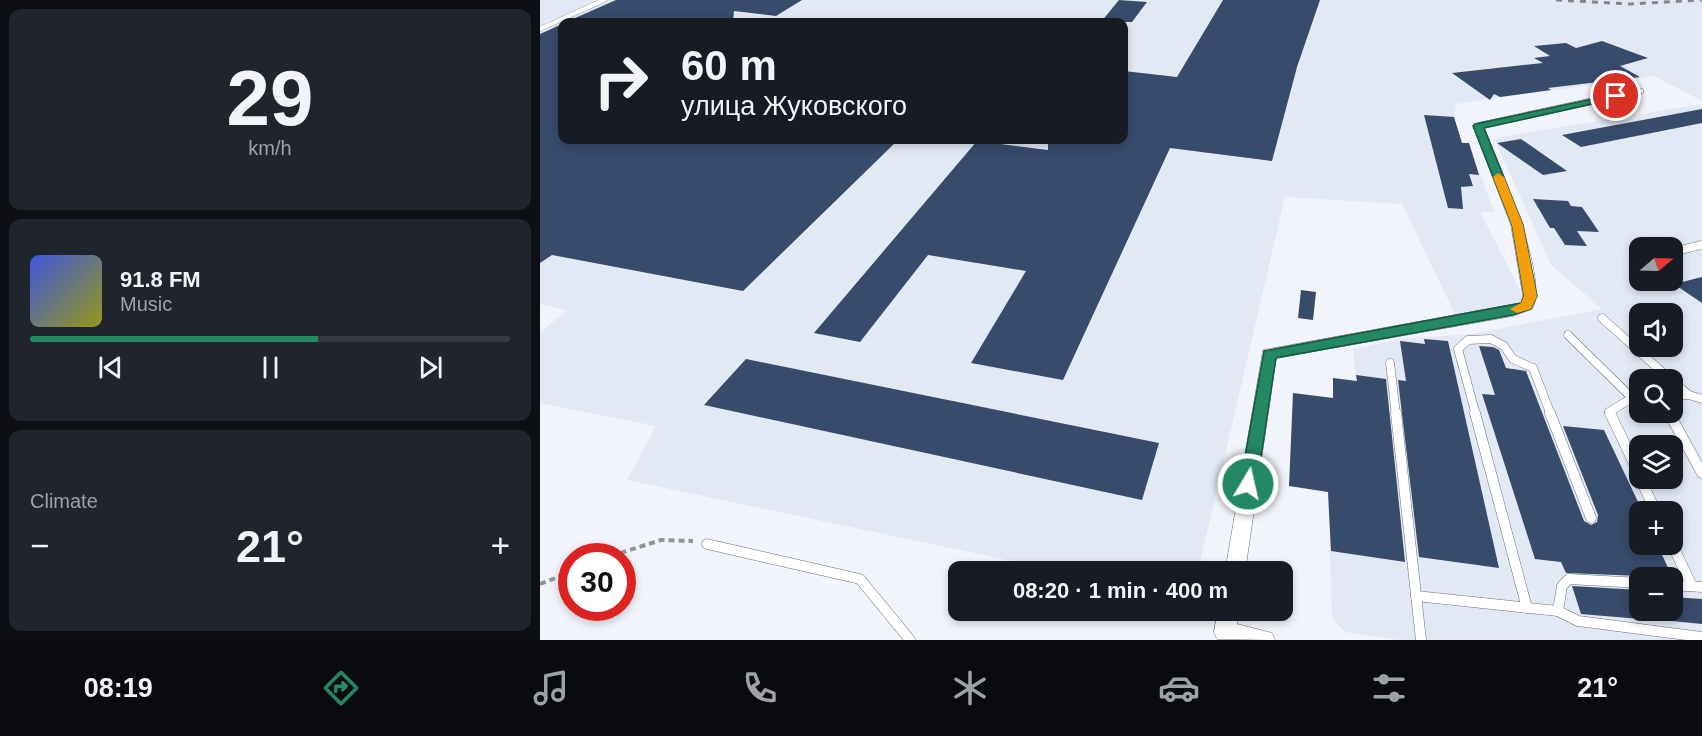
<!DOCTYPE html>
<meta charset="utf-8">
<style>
:root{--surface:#171b24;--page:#20242c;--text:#f1f3f6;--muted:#9ea1a6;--line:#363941;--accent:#238863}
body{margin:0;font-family:Helvetica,sans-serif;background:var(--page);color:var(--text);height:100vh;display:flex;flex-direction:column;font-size:22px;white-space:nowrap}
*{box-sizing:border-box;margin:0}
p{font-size:20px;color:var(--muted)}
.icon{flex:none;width:33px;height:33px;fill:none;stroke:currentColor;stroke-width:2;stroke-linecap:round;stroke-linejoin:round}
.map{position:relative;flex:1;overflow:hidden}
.details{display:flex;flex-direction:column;gap:9px;padding:9px;background:#0d0f14;width:540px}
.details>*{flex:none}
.banner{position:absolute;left:18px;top:18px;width:570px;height:126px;border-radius:12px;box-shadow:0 3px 9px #0003;background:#171b24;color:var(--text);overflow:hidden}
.needle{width:39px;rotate:71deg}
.fabs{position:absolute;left:1089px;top:237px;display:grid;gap:12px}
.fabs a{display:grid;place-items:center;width:54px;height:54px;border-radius:12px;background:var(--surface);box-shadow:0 3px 9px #0003;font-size:30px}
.speed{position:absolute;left:18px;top:543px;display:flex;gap:12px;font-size:30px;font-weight:700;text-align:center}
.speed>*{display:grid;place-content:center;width:78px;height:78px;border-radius:50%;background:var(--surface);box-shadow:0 3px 9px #0003;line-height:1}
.speed .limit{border:9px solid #d22;background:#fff;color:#111}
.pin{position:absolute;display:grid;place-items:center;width:51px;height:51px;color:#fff;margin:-26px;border:3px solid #fff;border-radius:50%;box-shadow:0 2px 6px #0007}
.me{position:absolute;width:66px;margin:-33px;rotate:9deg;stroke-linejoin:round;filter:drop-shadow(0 0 4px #0008)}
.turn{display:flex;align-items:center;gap:21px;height:126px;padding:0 24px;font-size:27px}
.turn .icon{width:78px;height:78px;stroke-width:2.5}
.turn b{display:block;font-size:42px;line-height:51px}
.big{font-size:45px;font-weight:800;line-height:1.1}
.details .tile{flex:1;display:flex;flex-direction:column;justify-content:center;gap:9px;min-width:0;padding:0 21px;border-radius:12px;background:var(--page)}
.details .dial{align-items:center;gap:0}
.dial b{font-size:78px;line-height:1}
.song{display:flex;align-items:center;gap:18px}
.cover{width:72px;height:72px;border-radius:9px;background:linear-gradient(135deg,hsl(230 70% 55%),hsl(60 70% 35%))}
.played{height:6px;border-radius:3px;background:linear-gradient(90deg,var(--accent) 60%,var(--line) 60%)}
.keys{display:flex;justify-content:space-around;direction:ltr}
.heat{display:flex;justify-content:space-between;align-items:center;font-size:33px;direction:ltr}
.trip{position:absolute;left:408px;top:561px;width:345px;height:60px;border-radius:12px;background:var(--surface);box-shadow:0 3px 9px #0003;font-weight:800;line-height:60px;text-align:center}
.tabs{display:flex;height:96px;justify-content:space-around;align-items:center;background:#090b0e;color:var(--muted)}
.tabs .icon{width:42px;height:42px}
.tabs .on{color:var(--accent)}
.tabs b{font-size:27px;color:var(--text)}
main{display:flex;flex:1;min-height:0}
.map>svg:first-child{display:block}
.built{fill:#e2e9f5;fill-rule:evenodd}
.building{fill:#374b6a}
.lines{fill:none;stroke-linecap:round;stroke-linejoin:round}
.service-far2-casing{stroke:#6e7176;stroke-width:5}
.service-far1-casing{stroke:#6e7176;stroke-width:9}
.service-casing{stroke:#6e7176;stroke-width:11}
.minor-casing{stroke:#6e7176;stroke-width:1}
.path{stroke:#919397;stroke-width:4;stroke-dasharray:6 4;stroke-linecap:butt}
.service-far2{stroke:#fff;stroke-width:4.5}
.service-far1{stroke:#fff;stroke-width:8}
.service{stroke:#fff;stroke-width:10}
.minor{fill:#fff;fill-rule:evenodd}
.rail{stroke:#838589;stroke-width:3;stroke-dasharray:6 6;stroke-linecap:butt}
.route{fill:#238863;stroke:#175840;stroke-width:1.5}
.slow{fill:#f59e0b}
</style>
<main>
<section class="details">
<div class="tile dial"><b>29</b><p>km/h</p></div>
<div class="tile">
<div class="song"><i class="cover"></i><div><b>91.8 FM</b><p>Music</p></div></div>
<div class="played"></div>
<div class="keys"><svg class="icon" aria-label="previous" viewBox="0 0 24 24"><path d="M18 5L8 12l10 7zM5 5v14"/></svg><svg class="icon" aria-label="pause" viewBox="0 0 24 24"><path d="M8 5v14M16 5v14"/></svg><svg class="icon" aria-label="next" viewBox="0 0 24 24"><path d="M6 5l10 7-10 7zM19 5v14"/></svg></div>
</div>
<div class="tile"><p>Climate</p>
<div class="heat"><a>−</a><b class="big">21°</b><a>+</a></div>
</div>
</section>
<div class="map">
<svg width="1162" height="640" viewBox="0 0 1162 640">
<rect width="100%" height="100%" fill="#f1f4fa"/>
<g class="built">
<path d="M 0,0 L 1162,0 L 1162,101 L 1114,76 L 916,104 L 914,117 L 922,142 L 929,143 L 954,212 L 940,212 L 982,294 L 982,301 L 974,306 L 912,319 L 914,312 L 862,204 L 745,197 L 658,571 L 520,571 L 87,480 L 116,426 L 0,403 L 0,333 L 27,310 L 0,304 ZM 22,22 L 584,22 L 584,140 L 22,140 Z"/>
<path d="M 1162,104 L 1162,640 L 859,640 L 805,632 L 792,618 L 788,496 L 827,501 L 813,349 L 860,339 L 933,334 L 1062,309 L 1011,265 L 954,138 ZM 1100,248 L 1132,248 L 1132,280 L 1100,280 ZM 1100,314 L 1132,314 L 1132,346 L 1100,346 ZM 1100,380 L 1132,380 L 1132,412 L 1100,412 ZM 1100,446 L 1132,446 L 1132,478 L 1100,478 ZM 1100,512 L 1132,512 L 1132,544 L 1100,544 ZM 1100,578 L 1132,578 L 1132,610 L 1100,610 Z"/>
</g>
<g class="building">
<polygon points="76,0 262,0 236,16 194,11 193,22 26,22"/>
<polygon points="579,0 607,2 592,22 561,22"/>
<polygon points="683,0 780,0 757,67 732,161 630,148 523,380 431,363 486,271 388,255 320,342 274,333 437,141 508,150 508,140 584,140 584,71 637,77"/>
<polygon points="22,24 22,140 358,140 203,291 12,255 0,263 0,34"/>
<polygon points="1062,41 1108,58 1080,66 1100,77 1008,88 1011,90 960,97 954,94 950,100 912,73 1003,63 994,58 1010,56 994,46 1026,43 1036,48"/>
<polygon points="1162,109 1162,123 1041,147 1022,135"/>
<polygon points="884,115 914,117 922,143 929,143 939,175 929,174 933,186 921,187 923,209 908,208"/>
<polygon points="981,139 1027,171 1003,175 957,143"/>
<polygon points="993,199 1028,201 1031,206 1042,207 1059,232 1037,231 1047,246 1025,245 1014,228 1010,228"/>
<polygon points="1162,277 1162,303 1134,284"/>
<polygon points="761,290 776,292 773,320 758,318"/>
<polygon points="884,339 908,341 959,568 879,557 858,380 866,381 860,341 885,344"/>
<polygon points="939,346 953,347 959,350 966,368 986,371 1044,521 1051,525 1057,522 1058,515 1023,426 1064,430 1100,506 1100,544 1117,544 1130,572 1100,569 1100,576 1026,573 1021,562 995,559 942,394 955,395"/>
<polygon points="206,359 619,443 602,500 164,405"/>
<polygon points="816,375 846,379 865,562 791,551 788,492 749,486 753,393 793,398 793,378 817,381"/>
<polygon points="1032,586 1100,590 1100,619 1041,614"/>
<polygon points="1132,597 1162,599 1162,624 1132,621"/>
</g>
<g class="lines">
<defs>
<polyline id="service-far2" points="0,29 64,0"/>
<g id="service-far1">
<polyline points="1132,252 1162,245"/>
<polyline points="1062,318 1131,380"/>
<polyline points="1028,335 1092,398"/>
<polyline points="850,363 856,415"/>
<polyline points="1132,381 1149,395"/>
<polyline points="1132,396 1149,395 1162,399"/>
<polyline points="1128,412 1130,415"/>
<polyline points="936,415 918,349 928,340 951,339 964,346 973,359 993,368 1011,415"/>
<polyline points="1070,415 1069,412 1092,398 1100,398"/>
</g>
<g id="service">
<polyline points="856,413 881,640"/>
<polyline points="935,413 987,608"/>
<polyline points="1010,413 1051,518"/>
<polyline points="1070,413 1100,476"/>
<polyline points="1129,413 1162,473"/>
<polyline points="1100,478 1116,512"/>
<polyline points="167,544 320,579 370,640"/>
<polyline points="1132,544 1152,586"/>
<polyline points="1132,585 1162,587"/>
<polyline points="876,596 1018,611 1022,586 1029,579 1100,583"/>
<polyline points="1018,611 1038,621 1162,637"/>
</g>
<g id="minor">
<path d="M 1099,88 L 1103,89 L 1103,93 L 944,128 C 958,162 1010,279 992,309 L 973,316 L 736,358 L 705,572 L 685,572 L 723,350 L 981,303 L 983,296 L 971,225 L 933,126 L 938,123 Z"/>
<polygon points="678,610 700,610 697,624 732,633 735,640 677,639 674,632"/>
</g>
</defs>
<use href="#service-far2" class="service-far2-casing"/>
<use href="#service-far1" class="service-far1-casing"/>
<use href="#service" class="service-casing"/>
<use href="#minor" class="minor-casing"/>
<g class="path">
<polyline points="71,556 121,540 153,541"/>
<polyline points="0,584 32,572"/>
</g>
<use href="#service-far2" class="service-far2"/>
<use href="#service-far1" class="service-far1"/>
<use href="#service" class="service"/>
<use href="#minor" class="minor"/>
<polyline class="rail" points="1016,0 1090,4 1162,0"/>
</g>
<polygon class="route" points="1076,94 1080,96 1079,98 944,128 983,225 997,296 991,309 973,315 736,358 717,484 714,489 708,491 702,489 700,484 724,351 981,303 984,296 972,225 933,126 935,124"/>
<polygon class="slow" points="958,173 964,177 983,225 997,296 991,309 977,313 970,309 981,303 984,296 972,225 953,177"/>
</svg>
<div class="fabs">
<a><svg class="needle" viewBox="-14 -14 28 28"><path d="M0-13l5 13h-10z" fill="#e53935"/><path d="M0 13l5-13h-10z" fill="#9ea1a6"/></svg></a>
<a><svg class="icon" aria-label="sound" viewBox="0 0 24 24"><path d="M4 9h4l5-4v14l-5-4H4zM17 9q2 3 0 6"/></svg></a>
<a><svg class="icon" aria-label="search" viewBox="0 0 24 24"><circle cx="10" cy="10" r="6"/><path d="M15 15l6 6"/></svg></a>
<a><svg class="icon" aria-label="layers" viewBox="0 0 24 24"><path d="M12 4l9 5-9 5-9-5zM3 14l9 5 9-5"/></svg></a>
<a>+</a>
<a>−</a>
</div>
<div class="speed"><div class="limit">30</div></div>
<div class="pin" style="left:1076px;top:96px;background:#d93025"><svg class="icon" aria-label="arrive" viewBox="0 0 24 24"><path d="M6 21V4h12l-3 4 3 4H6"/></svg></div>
<svg class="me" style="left:708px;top:484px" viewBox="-20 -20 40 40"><circle r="17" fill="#238863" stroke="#fff" stroke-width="3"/><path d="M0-11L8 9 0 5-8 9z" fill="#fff"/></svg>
<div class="trip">08:20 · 1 min · 400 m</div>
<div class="banner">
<div class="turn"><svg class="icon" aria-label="right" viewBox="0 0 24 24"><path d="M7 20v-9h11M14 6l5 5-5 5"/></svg><div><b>60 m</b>улица Жуковского</div></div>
</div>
</div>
</main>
<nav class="tabs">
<b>08:19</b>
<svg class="icon on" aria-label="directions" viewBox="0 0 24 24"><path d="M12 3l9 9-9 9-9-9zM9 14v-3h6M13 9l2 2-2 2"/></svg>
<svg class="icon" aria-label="music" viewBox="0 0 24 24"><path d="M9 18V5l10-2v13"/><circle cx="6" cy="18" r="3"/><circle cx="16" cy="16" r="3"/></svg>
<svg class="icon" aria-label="phone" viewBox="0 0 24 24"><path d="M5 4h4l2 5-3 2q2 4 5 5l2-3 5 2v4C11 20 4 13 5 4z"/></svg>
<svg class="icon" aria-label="climate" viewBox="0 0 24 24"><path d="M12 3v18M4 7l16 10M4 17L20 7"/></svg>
<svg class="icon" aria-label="car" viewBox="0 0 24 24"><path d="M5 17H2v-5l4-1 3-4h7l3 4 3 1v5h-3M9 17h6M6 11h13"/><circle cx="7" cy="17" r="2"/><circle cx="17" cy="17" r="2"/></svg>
<svg class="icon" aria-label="filters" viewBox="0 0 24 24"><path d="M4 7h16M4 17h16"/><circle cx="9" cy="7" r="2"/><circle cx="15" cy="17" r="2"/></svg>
<b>21°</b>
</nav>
